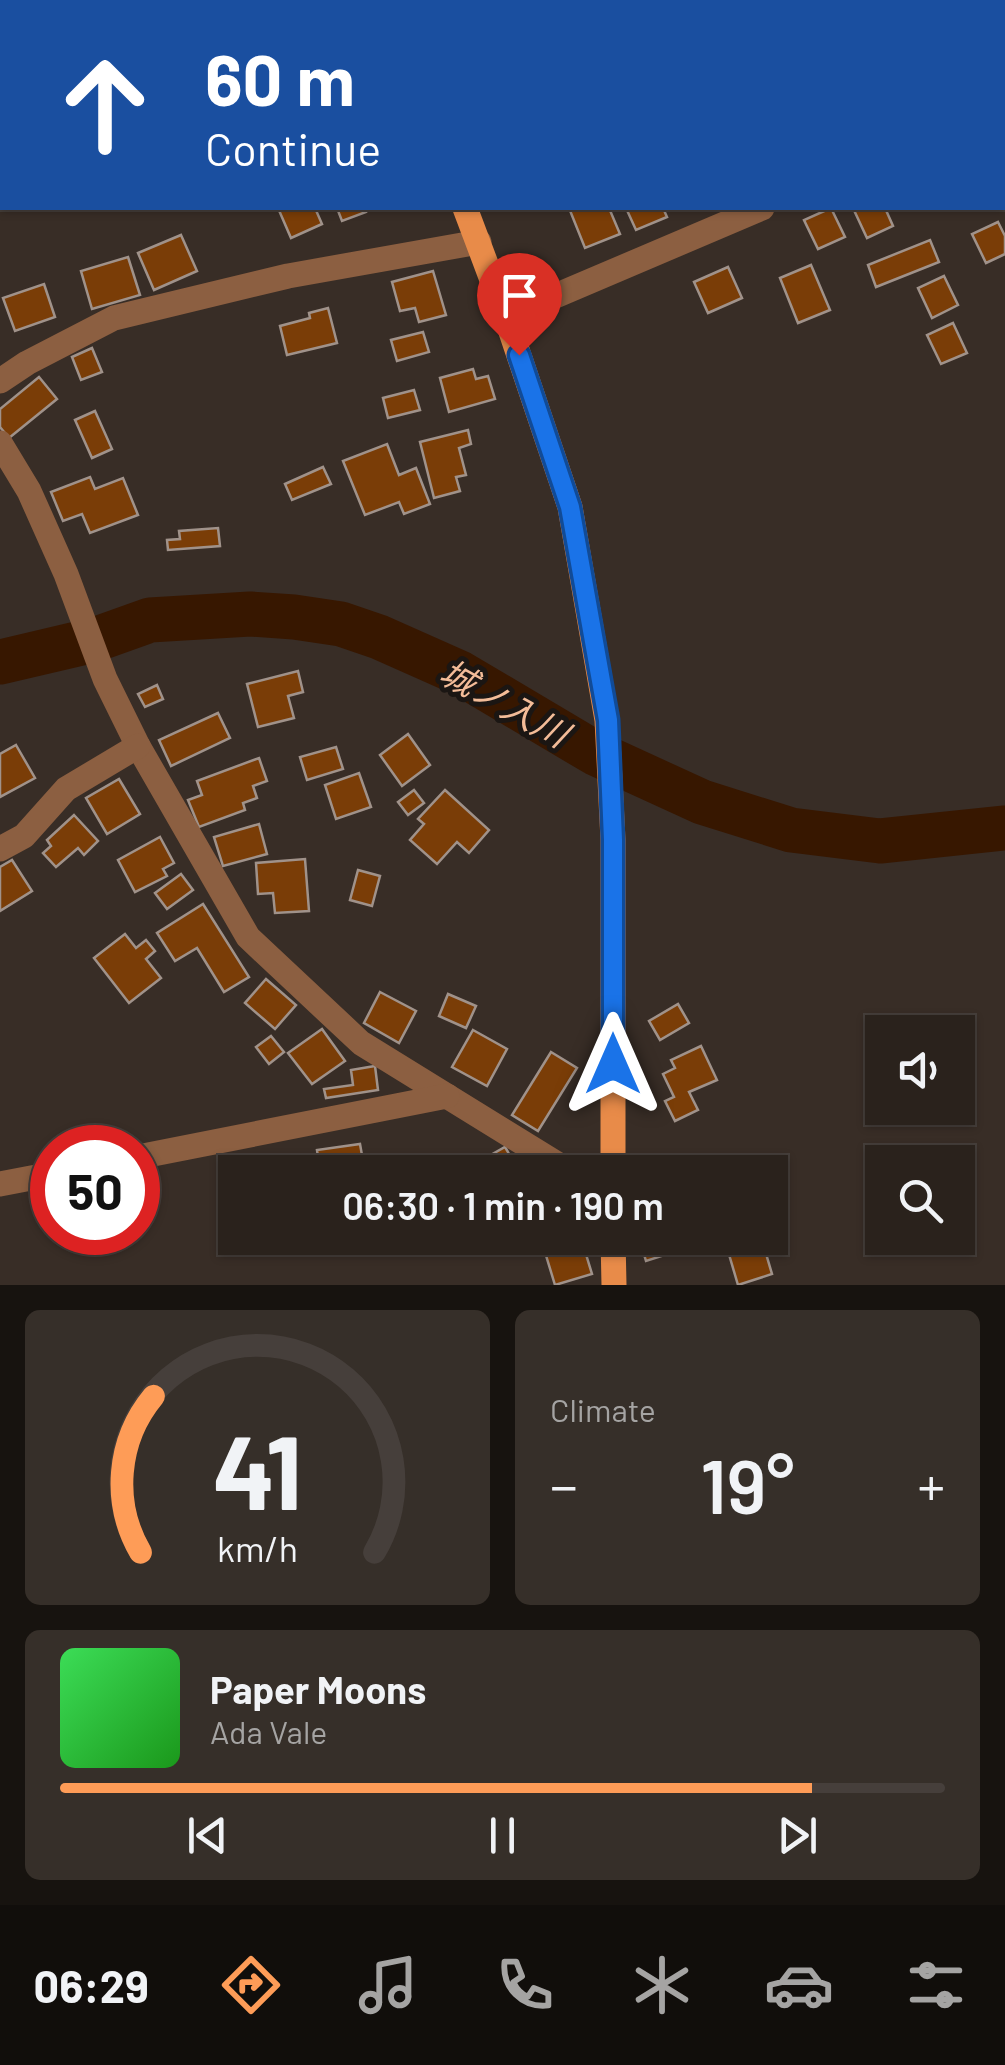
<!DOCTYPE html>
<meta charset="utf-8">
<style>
:root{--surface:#2a221c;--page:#362f29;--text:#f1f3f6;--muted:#a5a4a3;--line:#463f3b;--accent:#fe9c57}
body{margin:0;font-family:Barlow,"Noto Sans JP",sans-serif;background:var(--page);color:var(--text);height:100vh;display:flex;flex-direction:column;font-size:38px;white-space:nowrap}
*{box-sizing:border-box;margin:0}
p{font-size:32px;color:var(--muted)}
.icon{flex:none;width:55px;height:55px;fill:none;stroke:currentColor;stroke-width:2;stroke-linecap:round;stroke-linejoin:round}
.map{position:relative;height:1285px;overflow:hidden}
.panel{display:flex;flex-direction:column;gap:25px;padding:25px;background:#17130f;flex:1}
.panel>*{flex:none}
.guide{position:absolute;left:0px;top:0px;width:1005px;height:210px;box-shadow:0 2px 8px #0004,0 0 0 2px var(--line);background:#1a4fa0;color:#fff;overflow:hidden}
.controls{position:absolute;left:865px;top:1015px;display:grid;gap:20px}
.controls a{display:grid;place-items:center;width:110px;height:110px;border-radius:0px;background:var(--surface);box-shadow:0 2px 8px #0004,0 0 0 2px var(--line);font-size:50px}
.speed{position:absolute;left:30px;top:1125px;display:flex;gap:20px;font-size:50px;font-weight:700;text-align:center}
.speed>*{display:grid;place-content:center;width:130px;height:130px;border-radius:50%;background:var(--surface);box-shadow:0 2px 8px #0004,0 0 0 2px var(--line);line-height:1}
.speed .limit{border:15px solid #d22;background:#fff;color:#111}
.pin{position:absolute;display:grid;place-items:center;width:85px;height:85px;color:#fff;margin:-102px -42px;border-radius:50% 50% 50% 0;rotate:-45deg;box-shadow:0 0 10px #0007}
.pin .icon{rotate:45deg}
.me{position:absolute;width:110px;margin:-55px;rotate:0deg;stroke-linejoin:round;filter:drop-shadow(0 0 8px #0008)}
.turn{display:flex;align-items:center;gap:35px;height:210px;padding:0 40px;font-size:45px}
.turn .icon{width:130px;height:130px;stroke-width:2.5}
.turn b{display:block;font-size:70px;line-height:85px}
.big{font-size:75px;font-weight:600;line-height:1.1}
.panel .widget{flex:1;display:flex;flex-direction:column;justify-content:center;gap:15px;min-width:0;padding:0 35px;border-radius:15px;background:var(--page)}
.panel .dial{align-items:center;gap:0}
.dial svg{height:260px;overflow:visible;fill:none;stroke:var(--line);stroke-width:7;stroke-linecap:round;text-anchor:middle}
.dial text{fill:var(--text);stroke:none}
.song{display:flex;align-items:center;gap:30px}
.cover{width:120px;height:120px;border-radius:15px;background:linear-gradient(135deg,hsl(130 70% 55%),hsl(120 70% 35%))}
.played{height:10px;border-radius:5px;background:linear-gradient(90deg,var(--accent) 85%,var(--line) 85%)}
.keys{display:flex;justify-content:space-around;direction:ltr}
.heat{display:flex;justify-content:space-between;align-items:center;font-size:55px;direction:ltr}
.panel .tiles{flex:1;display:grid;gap:25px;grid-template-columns:1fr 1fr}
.widget:last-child{grid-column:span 2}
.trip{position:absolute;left:218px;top:1155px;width:570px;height:100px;border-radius:0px;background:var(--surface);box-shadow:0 2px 8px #0004,0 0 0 2px var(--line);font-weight:600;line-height:100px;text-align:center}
.menu{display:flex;height:160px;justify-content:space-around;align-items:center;background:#110e0b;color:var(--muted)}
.menu .icon{width:70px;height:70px}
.menu .current{color:var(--accent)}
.menu b{font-size:45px;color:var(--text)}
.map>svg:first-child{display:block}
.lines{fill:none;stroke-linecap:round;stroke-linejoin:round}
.river{stroke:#371700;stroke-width:45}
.building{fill:#7a3d07;stroke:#a0928a;stroke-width:2.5}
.minor{stroke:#8c5f41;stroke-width:25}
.major{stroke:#e88b49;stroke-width:25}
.route-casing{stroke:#114b97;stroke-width:25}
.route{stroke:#1a73e8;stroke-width:18}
.labels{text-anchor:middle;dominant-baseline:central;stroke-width:10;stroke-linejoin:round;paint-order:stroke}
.water-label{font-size:35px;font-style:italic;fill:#f3bc98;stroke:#1b1613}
</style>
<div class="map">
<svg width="1005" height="1285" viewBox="0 0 1005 1285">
<rect width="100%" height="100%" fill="#382d26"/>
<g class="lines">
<polyline class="river" points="0,662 94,640 150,620 250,614 294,617 341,624 379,637 460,673 595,753 702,802 791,830 880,841 1005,828"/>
</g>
<g class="building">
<polygon points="278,208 315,208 322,224 291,238"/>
<polygon points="337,208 365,208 366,212 342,221"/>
<polygon points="569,208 609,208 620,234 585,248"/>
<polygon points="626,208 663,208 667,217 636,230"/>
<polygon points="831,208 845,237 818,249 804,220"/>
<polygon points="853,208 885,208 893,226 867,238"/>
<polygon points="998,222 1005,236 1005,254 986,263 972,234"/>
<polygon points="181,235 197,271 154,290 138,253"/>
<polygon points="930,240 939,262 876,287 868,265"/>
<polygon points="128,257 140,295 92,309 81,271"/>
<polygon points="811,265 830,310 798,323 780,278"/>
<polygon points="728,267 742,298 708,313 694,282"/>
<polygon points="433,271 446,315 419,322 415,308 400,311 392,282"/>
<polygon points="944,276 958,305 932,318 918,288"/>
<polygon points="44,284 55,317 15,331 3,298"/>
<polygon points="328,308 337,343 287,355 280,326 310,318 309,313"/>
<polygon points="953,323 967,353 941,364 927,335"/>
<polygon points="423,332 429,352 397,361 391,340"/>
<polygon points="92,348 102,372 81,380 72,357"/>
<polygon points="473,369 476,379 488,376 495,399 449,412 440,378"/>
<polygon points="39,377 57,399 9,438 0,427 0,409"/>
<polygon points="414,390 420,410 388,418 383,398"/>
<polygon points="95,411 112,449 92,458 75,420"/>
<polygon points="468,430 471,444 459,448 466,475 456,477 460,491 434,498 420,442"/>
<polygon points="387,444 399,475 416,468 430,504 404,514 399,502 365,515 343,461"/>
<polygon points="323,467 331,484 292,500 285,484"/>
<polygon points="90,477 95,489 123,478 138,515 90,533 82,514 63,521 51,492"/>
<polygon points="218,528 220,546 168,550 167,540 180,539 179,531"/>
<polygon points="298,671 303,692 288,696 294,718 258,727 247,684"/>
<polygon points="157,685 163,699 145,707 138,694"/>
<polygon points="218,713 230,738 171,766 159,740"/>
<polygon points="408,734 430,765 402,786 380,755"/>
<polygon points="16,745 35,778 0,797 0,754"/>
<polygon points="336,747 343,769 307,780 300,757"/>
<polygon points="259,758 267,781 253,786 257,798 243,803 245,810 199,827 188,800 202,795 197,781"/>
<polygon points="359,773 371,807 336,819 325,785"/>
<polygon points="119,779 140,814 107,834 86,798"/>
<polygon points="414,790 424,803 408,815 398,802"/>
<polygon points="445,790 489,830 469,853 457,842 437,864 410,840 424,824 418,819"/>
<polygon points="74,815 98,841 84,855 78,848 56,867 43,853 51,846 47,840"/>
<polygon points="259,824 267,854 223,866 214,837"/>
<polygon points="160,837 174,863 163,869 167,876 135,892 118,860"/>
<polygon points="305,859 309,911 275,913 273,893 258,894 256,863"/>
<polygon points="12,860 32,891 0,911 0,867"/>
<polygon points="358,870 380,876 372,906 350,900"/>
<polygon points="181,874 193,890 167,909 155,893"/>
<polygon points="203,904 249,977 224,992 197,948 175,961 157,933"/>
<polygon points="125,934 136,948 146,940 155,951 146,959 161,978 129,1003 94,958"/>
<polygon points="266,979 296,1005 275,1029 245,1003"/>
<polygon points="380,992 416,1011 399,1043 364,1023"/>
<polygon points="448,994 476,1006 466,1028 439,1016"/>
<polygon points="678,1004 689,1023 660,1040 649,1021"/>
<polygon points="322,1029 345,1061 312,1084 288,1053"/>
<polygon points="473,1030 507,1049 487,1086 452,1067"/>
<polygon points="271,1036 284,1052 269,1064 256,1047"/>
<polygon points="701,1046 717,1080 689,1092 698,1110 675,1121 665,1101 674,1097 663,1074 675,1068 671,1060"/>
<polygon points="551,1052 577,1068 538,1131 512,1115"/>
<polygon points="375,1066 378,1090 326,1098 324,1089 353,1085 351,1070"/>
<polygon points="360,1144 365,1172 320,1172 317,1150"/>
<polygon points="505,1147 515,1164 502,1172 489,1172 482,1160"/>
<polygon points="547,1238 581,1238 592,1274 555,1285 541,1239"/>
<polygon points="639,1238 663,1238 668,1254 646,1261"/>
<polygon points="669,1238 722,1238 673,1252"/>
<polygon points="762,1240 772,1274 738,1285 728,1251"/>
</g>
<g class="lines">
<g class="minor">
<polyline points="983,0 984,2"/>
<polyline points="32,2 32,0"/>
<polyline points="146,2 151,0"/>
<polyline points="1002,47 1005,53"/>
<polyline points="0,90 2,84"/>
<polyline points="1002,104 1005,103"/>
<polyline points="506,317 762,208"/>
<polyline points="0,381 27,363 114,318 288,276 479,242"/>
<polyline points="0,443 29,491 66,574 105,679 138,746 248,937 361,1043 570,1172"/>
<polyline points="0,849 24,836 66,789 138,746"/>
<polyline points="138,1157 447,1096"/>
<polyline points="0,1184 52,1174"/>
</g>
<g class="major">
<polyline points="383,0 384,2"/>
<polyline points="465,208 506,317 570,507 607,720 613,840 613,1172"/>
<polyline points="613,1238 614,1285"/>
</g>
</g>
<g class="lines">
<defs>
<polyline id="route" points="519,355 570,507 608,720 613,840 613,1064"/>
</defs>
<use href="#route" class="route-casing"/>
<use href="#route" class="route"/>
</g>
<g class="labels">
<g class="water-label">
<text transform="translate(505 702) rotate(29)">城ノ入川</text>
</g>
</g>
</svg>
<div class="controls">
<a><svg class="icon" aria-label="sound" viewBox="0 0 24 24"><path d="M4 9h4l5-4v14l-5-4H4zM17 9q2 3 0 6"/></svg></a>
<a><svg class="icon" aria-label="search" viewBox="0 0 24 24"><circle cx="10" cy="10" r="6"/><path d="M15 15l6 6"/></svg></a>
</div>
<div class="speed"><div class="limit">50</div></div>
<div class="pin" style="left:519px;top:355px;background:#d93025"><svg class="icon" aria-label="arrive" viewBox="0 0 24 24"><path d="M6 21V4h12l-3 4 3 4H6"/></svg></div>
<svg class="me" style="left:613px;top:1064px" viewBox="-20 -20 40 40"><path d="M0-17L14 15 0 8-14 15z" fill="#1a73e8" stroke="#fff" stroke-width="4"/></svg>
<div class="trip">06:30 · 1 min · 190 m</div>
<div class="guide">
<div class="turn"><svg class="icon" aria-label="ahead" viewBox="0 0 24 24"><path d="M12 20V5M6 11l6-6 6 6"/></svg><div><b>60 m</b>Continue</div></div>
</div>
</div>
<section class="panel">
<div class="tiles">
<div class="widget dial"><svg viewBox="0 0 100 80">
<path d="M14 69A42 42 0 1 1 86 69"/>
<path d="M14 69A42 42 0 0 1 18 21" stroke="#fe9c57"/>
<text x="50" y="56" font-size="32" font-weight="700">41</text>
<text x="50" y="72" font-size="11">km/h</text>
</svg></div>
<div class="widget"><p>Climate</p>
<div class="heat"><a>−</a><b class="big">19°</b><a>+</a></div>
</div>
<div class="widget">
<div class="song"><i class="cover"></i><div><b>Paper Moons</b><p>Ada Vale</p></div></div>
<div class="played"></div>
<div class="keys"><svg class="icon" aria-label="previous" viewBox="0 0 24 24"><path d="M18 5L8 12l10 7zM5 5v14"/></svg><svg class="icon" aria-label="pause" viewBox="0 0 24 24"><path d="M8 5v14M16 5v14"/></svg><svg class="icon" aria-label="next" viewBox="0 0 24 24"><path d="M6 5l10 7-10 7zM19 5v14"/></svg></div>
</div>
</div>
</section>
<nav class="menu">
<b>06:29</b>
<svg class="icon current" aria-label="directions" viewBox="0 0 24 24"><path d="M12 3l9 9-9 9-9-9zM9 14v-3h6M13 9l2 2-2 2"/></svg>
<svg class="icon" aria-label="music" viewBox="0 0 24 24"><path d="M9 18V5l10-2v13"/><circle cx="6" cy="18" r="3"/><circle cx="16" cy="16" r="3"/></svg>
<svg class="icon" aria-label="phone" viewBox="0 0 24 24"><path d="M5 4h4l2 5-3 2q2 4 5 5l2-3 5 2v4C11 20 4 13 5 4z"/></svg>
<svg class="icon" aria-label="climate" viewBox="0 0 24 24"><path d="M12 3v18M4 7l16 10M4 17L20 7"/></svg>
<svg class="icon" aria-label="car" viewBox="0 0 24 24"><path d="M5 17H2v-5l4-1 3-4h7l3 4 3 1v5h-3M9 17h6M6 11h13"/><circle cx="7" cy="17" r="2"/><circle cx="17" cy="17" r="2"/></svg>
<svg class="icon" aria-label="filters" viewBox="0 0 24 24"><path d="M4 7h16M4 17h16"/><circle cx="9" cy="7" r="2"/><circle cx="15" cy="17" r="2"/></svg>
</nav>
